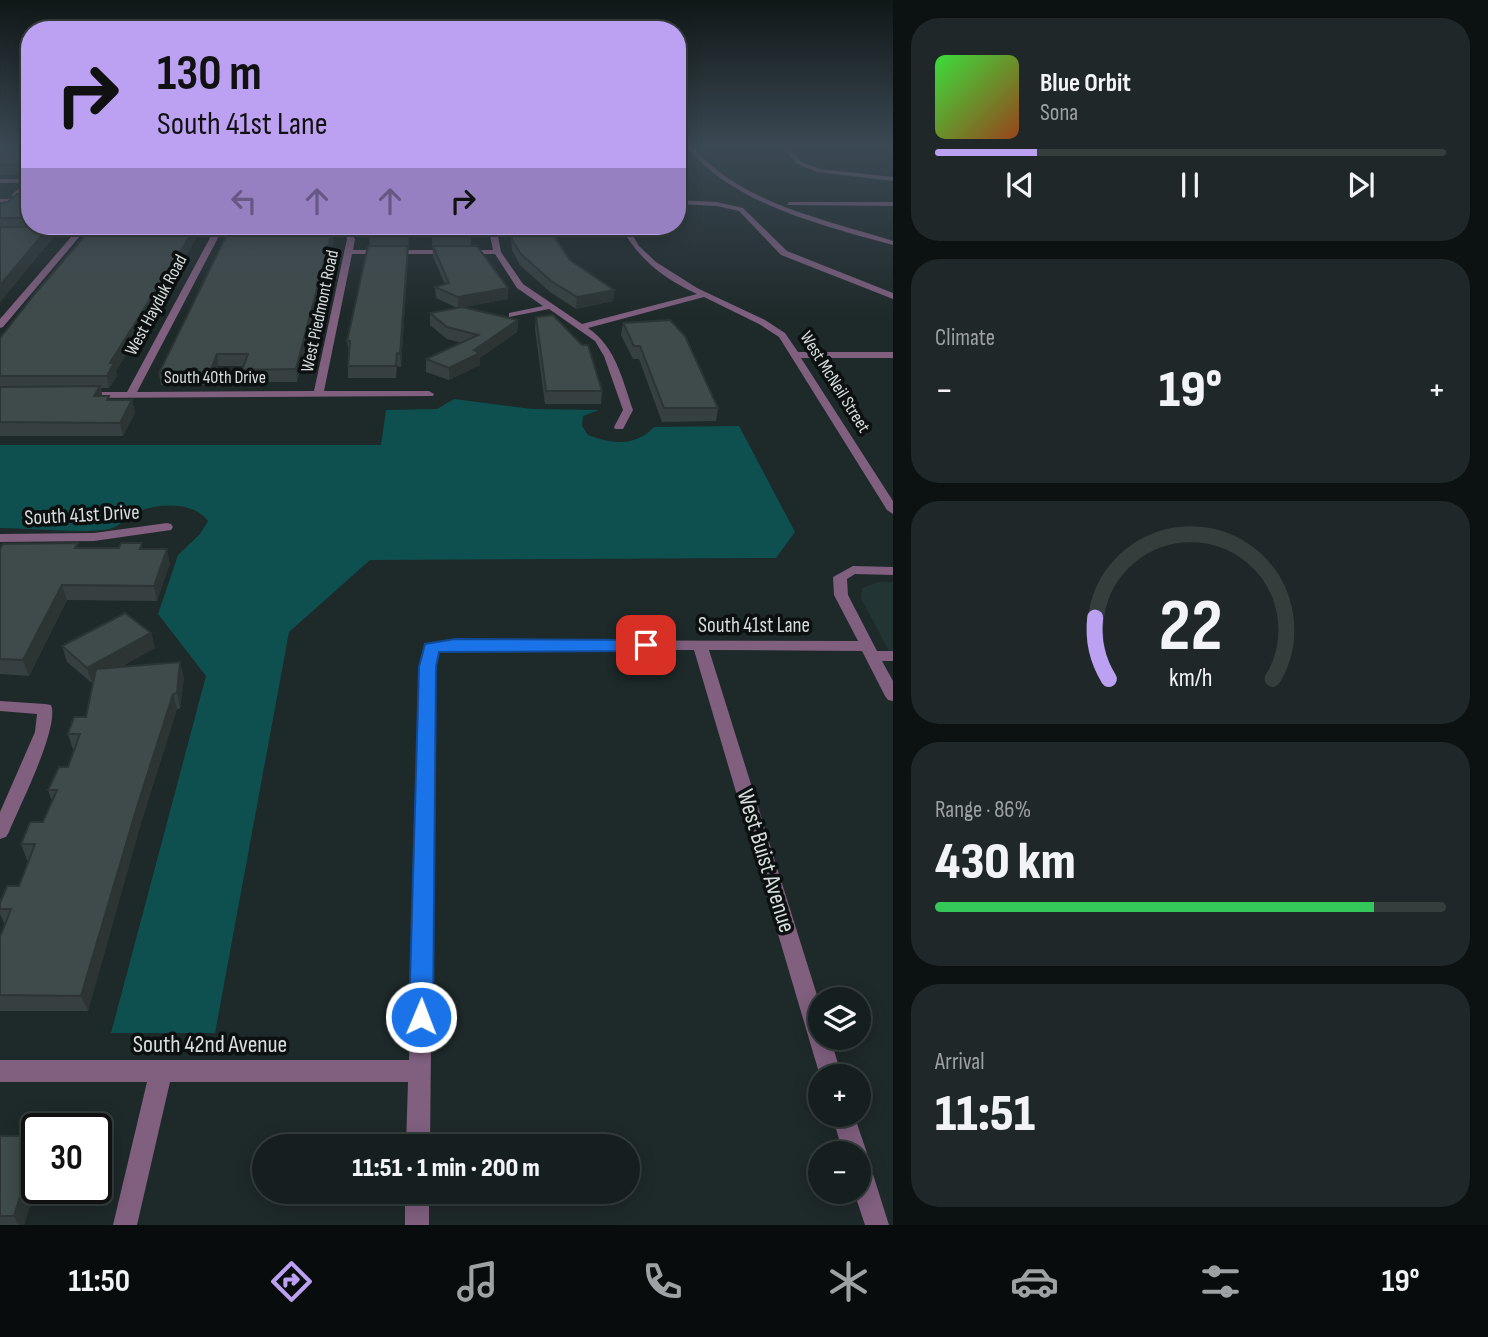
<!DOCTYPE html>
<meta charset="utf-8">
<style>
:root{--surface:#161f1f;--page:#1f2728;--text:#f1f3f6;--muted:#9ea2a4;--line:#353d3d;--accent:#bca0f2}
body{margin:0;font-family:"Sofia Sans Condensed",sans-serif;background:var(--page);color:var(--text);height:100vh;display:flex;flex-direction:column;font-size:26px;white-space:nowrap}
*{box-sizing:border-box;margin:0}
p{font-size:23px;color:var(--muted)}
.icon{flex:none;width:38px;height:38px;fill:none;stroke:currentColor;stroke-width:2;stroke-linecap:round;stroke-linejoin:round}
.map{position:relative;flex:1;overflow:hidden}
.sheet{display:flex;flex-direction:column;gap:18px;padding:18px;background:#0c1111;width:595px}
.sheet>*{flex:none}
.guide{position:absolute;left:21px;top:21px;width:665px;height:214px;border-radius:28px;box-shadow:0 4px 18px #0003,0 0 0 2px var(--line);background:#bca0f2;color:#111;overflow:hidden}
.fabs{position:absolute;left:808px;top:987px;display:grid;gap:14px}
.fabs a{display:grid;place-items:center;width:63px;height:63px;border-radius:50%;background:var(--surface);box-shadow:0 4px 18px #0003,0 0 0 2px var(--line);font-size:35px}
.speed{position:absolute;left:21px;top:1113px;display:flex;gap:14px;font-size:35px;font-weight:700;text-align:center}
.speed>*{display:grid;place-content:center;width:91px;height:91px;border-radius:50%;background:var(--surface);box-shadow:0 4px 18px #0003,0 0 0 2px var(--line);line-height:1}
.speed .limit{border:4px solid #111;border-radius:10px;background:#fff;color:#111}
.pin{position:absolute;display:grid;place-items:center;width:60px;height:60px;color:#fff;margin:-30px;border-radius:14px;box-shadow:0 4px 10px #0006}
.me{position:absolute;width:77px;margin:-38px;rotate:1deg;stroke-linejoin:round;filter:drop-shadow(0 0 5px #0008)}
.turn{display:flex;align-items:center;gap:24px;height:147px;padding:0 21px;font-size:32px}
.turn .icon{width:91px;height:91px;stroke-width:2.5}
.turn b{display:block;font-size:49px;line-height:60px}
.lanes{display:flex;align-items:center;height:66px;padding:0 21px;background:#0003;justify-content:center;gap:35px;direction:ltr}
.lanes .off{opacity:.35}
.big{font-size:52px;font-weight:800;line-height:1.1}
.sheet .card{flex:1;display:flex;flex-direction:column;justify-content:center;gap:10px;min-width:0;padding:0 24px;border-radius:28px;background:var(--page)}
.sheet .dial{align-items:center;gap:0}
.dial svg{height:182px;overflow:visible;fill:none;stroke:var(--line);stroke-width:7;stroke-linecap:round;text-anchor:middle}
.dial text{fill:var(--text);stroke:none}
.song{display:flex;align-items:center;gap:21px}
.cover{width:84px;height:84px;border-radius:10px;background:linear-gradient(135deg,hsl(120 70% 55%),hsl(20 70% 35%))}
.played{height:7px;border-radius:4px;background:linear-gradient(90deg,var(--accent) 20%,var(--line) 20%)}
.keys{display:flex;justify-content:space-around;direction:ltr}
.heat{display:flex;justify-content:space-between;align-items:center;font-size:38px;direction:ltr}
.charge{height:10px;border-radius:5px;background:linear-gradient(90deg,#34c759 86%,var(--line) 0)}
.trip{position:absolute;left:252px;top:1134px;width:388px;height:70px;border-radius:35px;background:var(--surface);box-shadow:0 4px 18px #0003,0 0 0 2px var(--line);font-weight:800;line-height:70px;text-align:center}
.tabs{display:flex;height:112px;justify-content:space-around;align-items:center;background:#090c0c;color:var(--muted)}
.tabs .icon{width:49px;height:49px}
.tabs .current{color:var(--accent)}
.tabs b{font-size:32px;color:var(--text)}
main{display:flex;flex:1;min-height:0}
.map>svg:first-child{display:block}
.built{fill:#223433}
.green{fill:#0e5050}
.lines{fill:none;stroke-linecap:round;stroke-linejoin:round}
.lane{stroke:#805f7f;stroke-width:3.5}
.street{fill:#805f7f;fill-rule:evenodd}
.wall{fill:#364040}
.shaded-wall{fill:#2c3434}
.building{fill:#3f4a4a;stroke:#2c3434;stroke-width:2}
.route{fill:#1a73e8;stroke:#114b97;stroke-width:2}
.labels{text-anchor:middle;dominant-baseline:central;stroke-width:7;stroke-linejoin:round;paint-order:stroke}
.far-street-label{font-size:18px;fill:#d8dede;stroke:#0c1010}
.street-label{font-size:21px;fill:#d8dede;stroke:#0c1010}
.near-street-label{font-size:24px;fill:#d8dede;stroke:#0c1010}
</style>
<main>
<div class="map">
<svg width="893" height="1225" viewBox="0 0 893 1225">
<rect width="100%" height="100%" fill="#1e2929"/>
<polygon class="built" points="878,582 893,582 893,659 861,598 862,588"/>
<path class="green" d="M 454,399 L 532,409 L 599,410 L 583,416 L 582,426 L 588,435 C 611,444 636,447 654,427 L 739,426 L 795,532 L 776,558 L 370,560 L 289,632 L 215,1033 L 111,1033 L 206,676 L 158,614 L 178,555 L 200,534 L 208,521 C 194,501 157,503 137,512 C 128,517 119,527 109,529 C 82,534 30,528 0,528 L 0,445 L 381,445 L 386,410 L 437,409 Z"/>
<g class="lines">
<g class="lane">
<polyline points="0,181 30,181"/>
<polyline points="14,195 30,181"/>
</g>
<g class="street">
<path d="M 687,147 L 693,147 C 741,204 825,219 893,241 L 893,245 C 825,226 732,204 687,147 Z"/>
<polygon points="782,147 788,147 801,162 820,169 893,177 893,181 817,172 797,164"/>
<rect x="0" y="199" width="30" height="4"/>
<polygon points="677,200 717,202 743,208 787,251 893,293 893,299 781,255 739,211 717,206 677,204"/>
<polygon points="789,202 893,202 893,206 787,205"/>
<path d="M 488,226 L 496,226 L 501,252 L 523,284 L 582,324 L 697,294 C 661,277 640,260 620,226 L 627,226 L 639,246 L 656,262 L 697,288 L 765,320 L 785,333 L 798,352 L 893,352 L 893,358 L 801,358 L 893,501 L 893,514 L 887,510 L 779,337 L 759,324 L 704,297 L 588,328 C 616,347 622,379 633,410 L 623,429 L 615,429 L 614,427 L 623,410 L 604,356 L 595,341 L 549,309 L 509,317 L 509,313 L 543,306 L 517,288 L 495,254 L 352,254 L 324,391 L 429,391 L 434,394 L 433,396 L 85,398 L 80,395 L 85,392 L 127,392 L 211,236 L 175,236 L 175,232 L 245,232 L 249,234 L 245,236 L 219,236 L 137,392 L 314,391 L 347,239 L 346,236 L 315,235 L 312,235 L 312,231 L 351,232 L 355,239 L 353,250 L 493,250 Z"/>
<polygon points="78,228 84,228 83,232 105,232 109,234 105,236 80,236 3,327 0,328 0,319 72,236 0,236 0,232 76,232"/>
<polygon points="167,523 171,524 173,527 171,530 94,541 0,542 0,534 94,533"/>
<polygon points="853,566 893,567 893,575 855,574 847,579 848,595 877,651 893,651 893,661 882,661 893,681 893,701 888,700 885,696 862,651 709,650 821,1008 821,1038 830,1038 842,1076 821,1078 820,1076 694,650 455,650 438,651 435,667 430,1146 406,1146 408,1082 170,1082 137,1225 113,1225 147,1082 0,1082 0,1060 409,1060 421,667 426,644 455,640 858,641 834,595 833,577"/>
<path d="M 0,701 L 45,704 L 51,705 C 60,727 19,807 9,832 L 6,837 L 0,839 L 0,812 L 35,732 L 37,714 L 0,711 Z"/>
<polygon points="832,1115 854,1115 867,1153 864,1158 871,1168 889,1225 865,1225 854,1192 859,1192 859,1153 843,1153"/>
<rect x="405" y="1192" width="24" height="33"/>
</g>
</g>
<g class="wall">
<rect x="0" y="147" width="30" height="28"/>
<polygon points="30,183 30,226 64,226 60,229 50,229 52,239 0,302 0,203 8,202 29,194"/>
<polygon points="106,226 205,226 202,229 195,229 196,239 116,371 117,376 109,388 101,388 102,396 110,400 132,400 135,413 123,436 0,436 0,338 106,229"/>
<polygon points="236,226 337,226 336,229 333,229 334,239 297,382 244,382 242,370 243,366 218,366 212,385 161,385 159,373 236,228"/>
<polygon points="409,226 408,257 401,367 397,366 396,378 348,378 348,366 349,354 347,341 370,246 369,237"/>
<polygon points="510,226 553,226 557,241 570,260 614,290 613,301 576,309 550,292 520,265 512,250"/>
<polygon points="432,237 471,237 471,246 508,299 464,307 518,320 517,332 480,358 480,365 449,380 426,372 426,359 462,343 447,339 430,325 430,313 457,308 436,298 435,287 445,284 433,257"/>
<polygon points="536,317 602,391 601,404 545,404 535,329"/>
<polygon points="623,323 718,408 716,421 662,422 639,359 633,359 621,335"/>
<polygon points="119,548 144,549 170,563 157,601 67,600 29,676 0,674 0,549"/>
<polygon points="151,633 155,648 121,667 184,677 180,709 177,709 141,823 88,1011 0,1011 0,937 5,925 0,914 0,903 19,886 29,860 27,860 21,844 43,822 52,801 48,790 68,767 74,750 73,750 68,734 86,717 93,683 92,683 67,662 62,646"/>
<polygon points="0,1136 37,1183 24,1225 0,1225"/>
</g>
<g class="shaded-wall">
<polygon points="49,227 52,239 0,302 0,285"/>
<polygon points="195,228 196,239 116,371 117,376 109,388 107,376 110,363"/>
<polygon points="333,228 334,239 297,382 296,369"/>
<polygon points="408,246 408,257 401,367 400,354"/>
<polygon points="508,288 508,299 458,308 458,297"/>
<polygon points="614,290 613,301 576,309 577,297"/>
<polygon points="518,320 517,332 480,358 480,365 449,380 449,368"/>
<polygon points="217,354 218,366 212,385 210,372"/>
<polygon points="100,386 103,399 94,396"/>
<polygon points="132,400 135,413 123,436 120,423"/>
<polygon points="167,549 170,563 157,601 154,586"/>
<polygon points="62,585 67,600 29,676 23,660"/>
<polygon points="151,633 155,648 92,683 87,668"/>
<polygon points="180,662 184,677 180,709 177,693"/>
<polygon points="173,694 177,709 141,823 88,1011 81,996 137,807"/>
<polygon points="37,1141 37,1183 24,1225 19,1225 14,1216"/>
</g>
<g class="building">
<rect x="0" y="147" width="30" height="18"/>
<polygon points="30,183 30,218 0,218 0,203 8,202 17,194 29,194 27,185"/>
<polygon points="371,226 409,226 408,237 369,237"/>
<polygon points="434,226 463,226 471,237 432,237"/>
<polygon points="511,226 553,226 557,241 570,260 614,290 577,297 551,281 521,254 512,240"/>
<polygon points="0,227 49,227 0,285"/>
<polygon points="195,228 110,363 114,363 107,376 0,376 0,338 37,291 90,230"/>
<polygon points="230,228 333,228 296,369 242,370 248,354 217,354 210,372 159,373"/>
<polygon points="368,246 408,246 400,354 397,353 396,366 348,366 350,341 347,341"/>
<polygon points="433,246 477,246 508,288 458,297 435,287 449,283"/>
<polygon points="462,307 518,320 474,350 480,353 449,368 426,359 478,335 447,327 430,313"/>
<polygon points="553,315 582,345 588,345 602,391 546,391 536,317"/>
<polygon points="670,320 685,336 718,408 664,408 640,346 634,346 623,323"/>
<polygon points="100,386 94,396 109,396 107,400 132,400 120,423 0,422 0,387"/>
<polygon points="78,543 75,548 119,548 121,543 142,543 140,549 167,549 154,586 62,585 23,660 0,659 0,549 3,544"/>
<polygon points="125,613 151,633 87,668 62,646"/>
<polygon points="180,662 177,693 173,694 137,807 81,996 0,995 0,937 11,909 0,909 0,903 7,886 19,886 35,844 21,844 30,822 43,822 57,790 48,790 59,767 68,767 80,734 68,734 74,717 86,717 96,669"/>
<polygon points="0,1136 37,1136 37,1141 14,1216 0,1216"/>
</g>
<linearGradient id="sky" x2="0" y2="1"><stop stop-color="#101717"/><stop offset="0.46" stop-color="#3b4954"/><stop offset="1" stop-color="#3b4954" stop-opacity="0"/></linearGradient>
<rect width="893" height="318" fill="url(#sky)"/>
<polygon class="route" points="455,639 646,640 654,645 646,651 439,652 436,667 433,1017 430,1025 421,1028 413,1025 409,1017 419,667 425,644"/>
<g class="labels">
<g class="far-street-label">
<text transform="translate(156 305) rotate(-62)">West Hayduk Road</text>
<text transform="translate(320 311) rotate(-78)">West Piedmont Road</text>
<text x="215" y="377">South 40th Drive</text>
<text transform="translate(835 382) rotate(58)">West McNeil Street</text>
</g>
<g class="street-label">
<text transform="translate(82 515) rotate(-3)">South 41st Drive</text>
<text x="754" y="625">South 41st Lane</text>
</g>
<g class="near-street-label">
<text transform="translate(766 861) rotate(73)">West Buist Avenue</text>
<text x="210" y="1044">South 42nd Avenue</text>
</g>
</g>
</svg>
<div class="fabs">
<a><svg class="icon" aria-label="layers" viewBox="0 0 24 24"><path d="M12 4l9 5-9 5-9-5zM3 14l9 5 9-5"/></svg></a>
<a>+</a>
<a>−</a>
</div>
<div class="speed"><div class="limit">30</div></div>
<div class="pin" style="left:646px;top:645px;background:#d93025"><svg class="icon" aria-label="arrive" viewBox="0 0 24 24"><path d="M6 21V4h12l-3 4 3 4H6"/></svg></div>
<svg class="me" style="left:421px;top:1017px" viewBox="-20 -20 40 40"><circle r="17" fill="#1a73e8" stroke="#fff" stroke-width="3"/><path d="M0-11L8 9 0 5-8 9z" fill="#fff"/></svg>
<div class="trip">11:51 · 1 min · 200 m</div>
<div class="guide">
<div class="turn"><svg class="icon" aria-label="right" viewBox="0 0 24 24"><path d="M7 20v-9h11M14 6l5 5-5 5"/></svg><div><b>130 m</b>South 41st Lane</div></div>
<div class="lanes"><svg class="icon off" aria-label="left" viewBox="0 0 24 24"><path d="M17 20v-9H6M10 6l-5 5 5 5"/></svg><svg class="icon off" aria-label="ahead" viewBox="0 0 24 24"><path d="M12 20V5M6 11l6-6 6 6"/></svg><svg class="icon off" aria-label="ahead" viewBox="0 0 24 24"><path d="M12 20V5M6 11l6-6 6 6"/></svg><svg class="icon" aria-label="right" viewBox="0 0 24 24"><path d="M7 20v-9h11M14 6l5 5-5 5"/></svg></div>
</div>
</div>
<section class="sheet">
<div class="card">
<div class="song"><i class="cover"></i><div><b>Blue Orbit</b><p>Sona</p></div></div>
<div class="played"></div>
<div class="keys"><svg class="icon" aria-label="previous" viewBox="0 0 24 24"><path d="M18 5L8 12l10 7zM5 5v14"/></svg><svg class="icon" aria-label="pause" viewBox="0 0 24 24"><path d="M8 5v14M16 5v14"/></svg><svg class="icon" aria-label="next" viewBox="0 0 24 24"><path d="M6 5l10 7-10 7zM19 5v14"/></svg></div>
</div>
<div class="card"><p>Climate</p>
<div class="heat"><a>−</a><b class="big">19°</b><a>+</a></div>
</div>
<div class="card dial"><svg viewBox="0 0 100 80">
<path d="M14 69A42 42 0 1 1 86 69"/>
<path d="M14 69A42 42 0 0 1 8 42" stroke="#bca0f2"/>
<text x="50" y="56" font-size="32" font-weight="700">22</text>
<text x="50" y="72" font-size="11">km/h</text>
</svg></div>
<div class="card"><p>Range · 86%</p><b class="big">430 km</b><div class="charge"></div></div>
<div class="card"><p>Arrival</p><b class="big">11:51</b></div>
</section>
</main>
<nav class="tabs">
<b>11:50</b>
<svg class="icon current" aria-label="directions" viewBox="0 0 24 24"><path d="M12 3l9 9-9 9-9-9zM9 14v-3h6M13 9l2 2-2 2"/></svg>
<svg class="icon" aria-label="music" viewBox="0 0 24 24"><path d="M9 18V5l10-2v13"/><circle cx="6" cy="18" r="3"/><circle cx="16" cy="16" r="3"/></svg>
<svg class="icon" aria-label="phone" viewBox="0 0 24 24"><path d="M5 4h4l2 5-3 2q2 4 5 5l2-3 5 2v4C11 20 4 13 5 4z"/></svg>
<svg class="icon" aria-label="climate" viewBox="0 0 24 24"><path d="M12 3v18M4 7l16 10M4 17L20 7"/></svg>
<svg class="icon" aria-label="car" viewBox="0 0 24 24"><path d="M5 17H2v-5l4-1 3-4h7l3 4 3 1v5h-3M9 17h6M6 11h13"/><circle cx="7" cy="17" r="2"/><circle cx="17" cy="17" r="2"/></svg>
<svg class="icon" aria-label="filters" viewBox="0 0 24 24"><path d="M4 7h16M4 17h16"/><circle cx="9" cy="7" r="2"/><circle cx="15" cy="17" r="2"/></svg>
<b>19°</b>
</nav>
